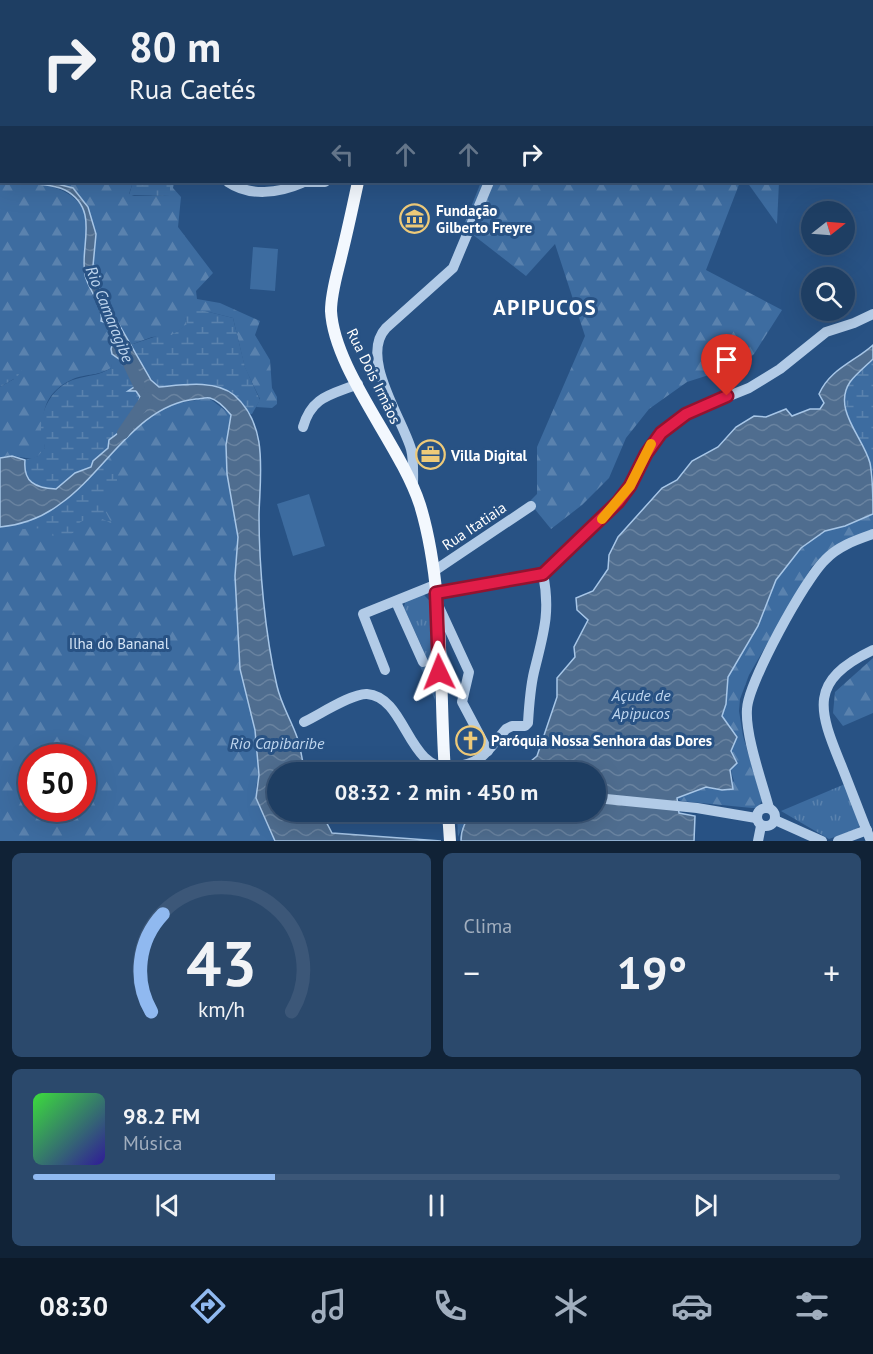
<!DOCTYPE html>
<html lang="pt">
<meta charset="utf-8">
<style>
:root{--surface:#1e3e63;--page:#2b496c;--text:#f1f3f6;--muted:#a1aebe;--line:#3c5778;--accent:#90b9f0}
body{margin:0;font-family:"PT Sans",sans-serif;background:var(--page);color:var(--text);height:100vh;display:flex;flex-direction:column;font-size:22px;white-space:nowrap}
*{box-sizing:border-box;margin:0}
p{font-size:20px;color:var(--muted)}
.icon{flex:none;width:33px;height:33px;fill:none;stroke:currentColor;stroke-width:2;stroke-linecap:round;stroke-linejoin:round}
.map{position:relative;height:841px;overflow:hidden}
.details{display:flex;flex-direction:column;gap:12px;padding:12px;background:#102236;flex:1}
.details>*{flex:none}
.banner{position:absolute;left:0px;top:0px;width:873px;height:183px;box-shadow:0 6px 24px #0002,0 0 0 2px var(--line);background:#1e3e63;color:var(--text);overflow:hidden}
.needle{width:39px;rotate:73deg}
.controls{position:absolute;left:801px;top:201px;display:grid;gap:12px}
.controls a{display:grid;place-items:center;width:54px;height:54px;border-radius:50%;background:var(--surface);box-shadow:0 6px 24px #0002,0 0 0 2px var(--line);font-size:30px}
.speed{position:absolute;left:18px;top:744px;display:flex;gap:12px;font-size:30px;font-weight:700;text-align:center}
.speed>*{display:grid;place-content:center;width:78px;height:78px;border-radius:50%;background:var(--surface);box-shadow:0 6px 24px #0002,0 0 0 2px var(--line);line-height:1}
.speed .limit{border:9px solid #d22;background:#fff;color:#111}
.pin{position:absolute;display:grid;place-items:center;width:51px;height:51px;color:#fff;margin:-62px -26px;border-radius:50% 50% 50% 0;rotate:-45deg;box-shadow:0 0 6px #0007}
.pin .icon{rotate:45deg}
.me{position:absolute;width:66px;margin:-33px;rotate:358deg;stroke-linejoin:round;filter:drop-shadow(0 0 4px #0008)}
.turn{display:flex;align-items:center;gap:21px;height:126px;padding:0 30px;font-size:27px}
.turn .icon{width:78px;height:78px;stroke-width:2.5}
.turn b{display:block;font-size:42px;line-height:51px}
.lanes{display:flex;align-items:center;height:57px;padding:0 30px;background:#0003;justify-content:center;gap:30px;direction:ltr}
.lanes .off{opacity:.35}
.big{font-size:45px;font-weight:700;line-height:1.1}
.details .card{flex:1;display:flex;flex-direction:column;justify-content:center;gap:9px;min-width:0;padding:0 21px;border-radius:9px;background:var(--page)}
.details .dial{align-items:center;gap:0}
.dial svg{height:156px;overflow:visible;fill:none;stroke:var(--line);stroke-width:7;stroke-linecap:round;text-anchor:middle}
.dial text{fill:var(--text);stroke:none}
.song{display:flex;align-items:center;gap:18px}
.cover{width:72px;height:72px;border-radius:9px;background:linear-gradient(135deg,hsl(120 70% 55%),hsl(250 70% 35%))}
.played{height:6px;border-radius:3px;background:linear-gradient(90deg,var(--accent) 30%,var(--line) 30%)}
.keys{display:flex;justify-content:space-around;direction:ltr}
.heat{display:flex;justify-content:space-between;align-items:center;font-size:33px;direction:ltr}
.details .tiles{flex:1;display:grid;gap:12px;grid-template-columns:1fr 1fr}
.card:last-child{grid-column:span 2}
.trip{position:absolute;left:267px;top:762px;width:339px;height:60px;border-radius:30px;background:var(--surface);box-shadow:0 6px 24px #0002,0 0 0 2px var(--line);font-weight:700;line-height:60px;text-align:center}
.menu{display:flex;height:96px;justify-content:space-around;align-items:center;background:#0c1928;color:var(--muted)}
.menu .icon{width:42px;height:42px}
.menu .current{color:var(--accent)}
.menu b{font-size:27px;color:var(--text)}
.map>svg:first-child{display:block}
.grass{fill:url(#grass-dots)}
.forest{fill:url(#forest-firs);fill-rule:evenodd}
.wetland{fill:url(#wetland-marsh)}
.park{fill:url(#park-tufts)}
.pitch{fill:#3d6ca0}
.water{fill:url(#water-waves);stroke:#a7c6e7;stroke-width:1.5}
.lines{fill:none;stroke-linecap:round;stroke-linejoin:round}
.river{stroke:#4f6d8f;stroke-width:12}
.minor{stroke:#b2cbe7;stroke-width:10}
.major{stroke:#f3f8fe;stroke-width:12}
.highway{stroke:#fff;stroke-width:15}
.route-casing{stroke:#92132f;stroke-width:15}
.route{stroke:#e11d48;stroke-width:10}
.slow{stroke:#f59e0b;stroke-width:10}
.labels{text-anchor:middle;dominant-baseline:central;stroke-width:6;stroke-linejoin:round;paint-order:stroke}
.poi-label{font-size:15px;font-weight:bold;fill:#fff;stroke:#285284;text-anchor:start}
.street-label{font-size:15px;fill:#fff;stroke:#285284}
.park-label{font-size:15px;fill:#d5e5f6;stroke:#285284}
.water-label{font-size:16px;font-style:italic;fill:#bed5ee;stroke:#285284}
.district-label{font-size:21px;font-weight:bold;letter-spacing:1.5px;fill:#fff;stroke:#285284}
</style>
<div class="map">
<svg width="873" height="841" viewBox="0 0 873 841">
<defs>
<pattern id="grass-dots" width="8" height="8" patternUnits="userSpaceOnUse" patternTransform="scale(1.5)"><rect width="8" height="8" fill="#3d6ca0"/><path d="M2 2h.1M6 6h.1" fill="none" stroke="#5a82ae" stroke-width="1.8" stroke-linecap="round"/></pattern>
<pattern id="forest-firs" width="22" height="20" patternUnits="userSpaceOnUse" patternTransform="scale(1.5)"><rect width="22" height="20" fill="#3d6ca0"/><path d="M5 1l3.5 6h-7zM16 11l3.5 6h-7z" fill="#5a82ae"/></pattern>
<pattern id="wetland-marsh" width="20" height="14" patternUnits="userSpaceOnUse" patternTransform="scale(1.5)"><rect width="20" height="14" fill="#3d6ca0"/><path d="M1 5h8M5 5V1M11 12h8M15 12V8" fill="none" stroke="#5a82ae"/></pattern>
<pattern id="park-tufts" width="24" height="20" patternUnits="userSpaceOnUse" patternTransform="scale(1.5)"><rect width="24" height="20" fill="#3d6ca0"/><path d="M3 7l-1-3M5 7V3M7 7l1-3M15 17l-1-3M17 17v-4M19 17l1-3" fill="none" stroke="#5a82ae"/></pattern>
<pattern id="water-waves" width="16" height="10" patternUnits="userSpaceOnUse" patternTransform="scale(1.5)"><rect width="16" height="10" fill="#4f6d8f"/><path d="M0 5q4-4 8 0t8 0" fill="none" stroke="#6983a0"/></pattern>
</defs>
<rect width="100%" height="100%" fill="#285284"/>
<polygon class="grass" points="0,0 36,0 2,2 1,77"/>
<g class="forest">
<polygon points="270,0 449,0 449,2"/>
<polygon points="580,0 745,0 572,1"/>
<path d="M 0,149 L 2,182 C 32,182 80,183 87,221 C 90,234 85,250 83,262 C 82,279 99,305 103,322 L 109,327 L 114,342 L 111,349 L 113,360 L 111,368 C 96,377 85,373 71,380 C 40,395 41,419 45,448 C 35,466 23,455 10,456 C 6,456 3,458 0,458 L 0,387 L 14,379 L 12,375 L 0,375 Z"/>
<polygon points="49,182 133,182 129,194 134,196 170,196 170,182 174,182 173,188 181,197 178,227 213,273 196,291 197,299 220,303 260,321 255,335 270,360 272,388 277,397 277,404 272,408 256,407 260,399 245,368 233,318 205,311 184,311 187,325 172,335 152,337 130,345 101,293 95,276 93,255 96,234 88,207 73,188"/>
<polygon points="481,182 740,182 706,270 782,310 754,354 743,364 687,382 649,409 626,438 609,478 582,505 551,529 529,502 537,494 537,447 585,336 555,244 526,276 463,227"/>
<polygon points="747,182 779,182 777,224"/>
<path d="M 209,398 L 231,415 L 226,445 L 227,474 L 238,537 L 235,576 L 240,669 L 255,730 L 259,775 L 256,787 L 260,807 L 275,841 L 0,841 L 0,527 L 16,525 L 77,491 L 137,427 L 166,405 ZM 32,758 L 82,758 L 82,808 L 32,808 Z"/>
<path d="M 873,514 L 873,531 L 818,560 L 811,568 L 749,675 L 740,699 L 739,711 L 743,736 L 762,801 L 757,808 L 752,808 L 681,801 L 677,798 L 706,787 L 722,790 L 734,781 C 726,760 735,737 722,716 L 726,704 L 728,677 L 758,626 L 776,580 L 801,548 L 825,531 L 845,526 Z"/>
<polygon points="873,658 873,713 843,726 833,713 835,692"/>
</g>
<g class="wetland">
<polygon points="133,182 170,182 170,196 129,195"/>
<polygon points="183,311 205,311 233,318 245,367 260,400 252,414 249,414 233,394 178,385 159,387 145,372 130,345 160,335 172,335 187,324"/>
<path d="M 112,354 L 133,369 L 135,387 L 129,390 L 136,391 L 140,397 L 136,419 L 128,421 L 126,427 L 109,440 L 108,448 L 93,461 L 91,467 L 75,473 L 56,490 L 33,484 L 23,470 L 25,460 L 38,456 L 45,448 C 44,442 41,435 41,429 C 41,408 54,385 76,379 C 89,375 99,376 111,368 Z"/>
<path d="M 873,359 L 873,474 C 866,445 833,410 850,382 C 855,374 866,366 873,359 Z"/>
<polygon points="22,370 17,377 0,387 0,375 7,372 12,375"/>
<path d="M 109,457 L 110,468 L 117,474 L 117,486 L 100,501 L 112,524 C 99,516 91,515 78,524 L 79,528 C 71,535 65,539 55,539 L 52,531 L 47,528 L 23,529 L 15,521 Z"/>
</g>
<g class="park">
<polygon points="423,594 430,601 435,700 420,666 426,664 422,647 404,608 405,602"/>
<polygon points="845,784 860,825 857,829 829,839 781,811"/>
<polygon points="457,812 474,812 466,819 458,837"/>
</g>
<g class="pitch">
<polygon points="253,247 278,249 275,291 250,289"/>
<polygon points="309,494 325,546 293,556 277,504"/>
</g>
<g class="water">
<path d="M 24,182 L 49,182 L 73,188 L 88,207 L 96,234 L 93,266 L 101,293 L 151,380 L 159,387 C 181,385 215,379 234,395 C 269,425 260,474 259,515 C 259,567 265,635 277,686 C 281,704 291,720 297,737 C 301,748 302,761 305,772 L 278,772 L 278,812 L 321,812 L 332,833 L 441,841 L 275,841 L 256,798 L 259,775 L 255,730 L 240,669 L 235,576 L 238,537 L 227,474 L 226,445 L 231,415 C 226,409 218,400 210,398 C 206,397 200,399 196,399 C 136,405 106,472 60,504 C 43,517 21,525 0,527 L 0,458 L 12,456 L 25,460 C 23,482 35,488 56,489 L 75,473 L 91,467 L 93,461 L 108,448 L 109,440 L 126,427 L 127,419 L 134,420 L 140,397 L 136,391 L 128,391 L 134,387 L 133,369 L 112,354 L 111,349 L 114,339 L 106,323 L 101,321 C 104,307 88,289 85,275 C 79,248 101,209 65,190 C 54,184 37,185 24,182 Z"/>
<path d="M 873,345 L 873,359 C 866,366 856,374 850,382 C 832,409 863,437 870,463 C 873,479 873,497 873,514 L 845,526 L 825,531 L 801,548 L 776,580 L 758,626 L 728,677 L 726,704 L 722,716 L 737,737 L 731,751 L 737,763 L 730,770 L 733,789 L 722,790 L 706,787 L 677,798 L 679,813 L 695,816 L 694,841 L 461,841 C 461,829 465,820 474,812 L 596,812 L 596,772 L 531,772 L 531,761 L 537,756 L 557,697 L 557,678 L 575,657 L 574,647 L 588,620 L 577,610 L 576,598 L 593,591 L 608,569 L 609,555 L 618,537 L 662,488 L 677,480 L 692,461 L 718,447 L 736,427 L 754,416 L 766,417 L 786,409 L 792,416 L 810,409 L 820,409 L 824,403 L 819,394 C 830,369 854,362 873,345 Z"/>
</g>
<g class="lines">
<g class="river">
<polyline points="122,349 139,385"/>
<polyline points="123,433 147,398"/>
</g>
<g class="minor">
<polyline points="238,0 239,2"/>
<path d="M 228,182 C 250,197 279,193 302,183"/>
<polyline points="302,182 325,182"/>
<path d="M 303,427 C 312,396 331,395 358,384"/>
<path d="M 413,486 C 413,474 414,461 411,449 C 402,418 359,357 386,328 L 453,268 L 489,182"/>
<polyline points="434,571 531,506"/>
<polyline points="436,593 543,574 618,502 637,476 653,442 672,423 704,406 749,388 780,369 826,332 854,323 873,314"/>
<polyline points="396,602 423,662"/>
<polyline points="439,607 469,672 462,702 488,751"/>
<polyline points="385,670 363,614 435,585"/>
<path d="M 304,722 C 319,715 352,693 367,694 C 407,697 407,773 453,767 C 484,763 487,751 506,729 L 512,726 L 525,726 L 528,723 C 529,706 530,689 534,672 C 543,635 551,613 543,574"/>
<polyline points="596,798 697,808 756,818"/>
<circle cx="766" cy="817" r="9"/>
<path d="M 769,808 C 762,782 745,735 747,709 C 748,683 805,579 825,560 C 838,546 856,540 873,534"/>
<polyline points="775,820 822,841"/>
<polyline points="758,841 761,826"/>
<polyline points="838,841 867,830"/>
<path d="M 871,841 C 861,817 852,792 842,767 C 818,709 808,681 873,650"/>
</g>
<g class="major">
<polyline points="795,0 801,2"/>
<polyline points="452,2 452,0"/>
<polyline points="480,2 509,0"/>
<polyline points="872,21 873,22"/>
<path d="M 358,182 C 353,205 348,229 342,253 C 338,271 331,292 331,311 C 334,370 401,446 420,505 C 445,587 439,687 445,772"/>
<polyline points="448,812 450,841"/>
</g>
<g class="highway">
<polyline points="838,0 843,2"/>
<polyline points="872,11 873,11"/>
</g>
</g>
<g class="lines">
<defs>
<polyline id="route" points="439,672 436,593 543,574 618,502 630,486 646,454 661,433 686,414 727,396"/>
</defs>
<use href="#route" class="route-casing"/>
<use href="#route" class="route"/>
<polyline class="slow" points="602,519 630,486 651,444"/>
</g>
<defs>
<symbol id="museum-ring" viewBox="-11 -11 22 22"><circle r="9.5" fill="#285284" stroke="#eeca79" stroke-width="1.5"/><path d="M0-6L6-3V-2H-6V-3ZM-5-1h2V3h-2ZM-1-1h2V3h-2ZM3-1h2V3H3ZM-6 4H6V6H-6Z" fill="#eeca79"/></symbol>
<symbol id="office-ring" viewBox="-11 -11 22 22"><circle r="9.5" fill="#285284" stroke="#eeca79" stroke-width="1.5"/><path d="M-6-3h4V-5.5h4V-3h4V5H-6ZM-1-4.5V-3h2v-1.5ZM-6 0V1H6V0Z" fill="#eeca79"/></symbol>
<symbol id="church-ring" viewBox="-11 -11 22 22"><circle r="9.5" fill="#285284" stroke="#eeca79" stroke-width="1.5"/><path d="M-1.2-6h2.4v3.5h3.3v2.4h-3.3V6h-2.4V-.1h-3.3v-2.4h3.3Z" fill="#eeca79"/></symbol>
</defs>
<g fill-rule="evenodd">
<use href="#museum-ring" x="398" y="202" width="33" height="33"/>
<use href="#office-ring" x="414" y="438" width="33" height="33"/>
<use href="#church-ring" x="454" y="724" width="33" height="33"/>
</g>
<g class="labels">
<g class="poi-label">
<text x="436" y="210">Fundação<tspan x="436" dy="17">Gilberto Freyre</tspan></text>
<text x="451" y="455">Villa Digital</text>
<text x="491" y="740">Paróquia Nossa Senhora das Dores</text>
</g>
<g class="street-label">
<text transform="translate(374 376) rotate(64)">Rua Dois Irmãos</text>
<text transform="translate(474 526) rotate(-34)">Rua Itatiaia</text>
</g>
<g class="park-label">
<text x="119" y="643">Ilha do Bananal</text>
</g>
<g class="water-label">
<text transform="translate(110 314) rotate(68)">Rio Camaragibe</text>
<text x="641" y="695">Açude de<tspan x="641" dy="18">Apipucos</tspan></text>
<text x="277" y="743">Rio Capibaribe</text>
</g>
<g class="district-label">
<text x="545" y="307">APIPUCOS</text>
</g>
</g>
</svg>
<div class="controls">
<a><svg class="needle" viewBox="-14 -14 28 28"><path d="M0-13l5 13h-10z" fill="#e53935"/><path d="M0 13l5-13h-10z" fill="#a1aebe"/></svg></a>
<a><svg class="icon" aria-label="search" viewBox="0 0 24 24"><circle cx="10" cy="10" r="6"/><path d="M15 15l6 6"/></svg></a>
</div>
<div class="speed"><div class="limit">50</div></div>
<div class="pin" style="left:727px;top:396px;background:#d93025"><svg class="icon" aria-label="arrive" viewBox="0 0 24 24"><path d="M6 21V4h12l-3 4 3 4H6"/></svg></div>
<svg class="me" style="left:439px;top:672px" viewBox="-20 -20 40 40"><path d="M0-17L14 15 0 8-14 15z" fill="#e11d48" stroke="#fff" stroke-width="4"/></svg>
<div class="trip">08:32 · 2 min · 450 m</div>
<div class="banner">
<div class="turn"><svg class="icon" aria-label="right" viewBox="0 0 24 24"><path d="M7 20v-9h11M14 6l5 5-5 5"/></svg><div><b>80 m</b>Rua Caetés</div></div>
<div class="lanes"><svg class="icon off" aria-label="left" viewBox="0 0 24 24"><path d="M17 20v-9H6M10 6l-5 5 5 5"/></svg><svg class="icon off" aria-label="ahead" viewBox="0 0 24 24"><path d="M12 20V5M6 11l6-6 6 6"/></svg><svg class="icon off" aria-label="ahead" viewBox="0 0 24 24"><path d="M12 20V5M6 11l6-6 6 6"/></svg><svg class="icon" aria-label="right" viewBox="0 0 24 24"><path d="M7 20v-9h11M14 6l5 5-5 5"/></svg></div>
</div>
</div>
<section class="details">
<div class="tiles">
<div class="card dial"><svg viewBox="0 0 100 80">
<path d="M14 69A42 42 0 1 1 86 69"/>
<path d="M14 69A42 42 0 0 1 20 19" stroke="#90b9f0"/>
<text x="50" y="56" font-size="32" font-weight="700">43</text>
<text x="50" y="72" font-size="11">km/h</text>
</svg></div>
<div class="card"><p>Clima</p>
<div class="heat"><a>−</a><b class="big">19°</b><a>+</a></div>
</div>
<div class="card">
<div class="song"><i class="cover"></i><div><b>98.2 FM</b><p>Música</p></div></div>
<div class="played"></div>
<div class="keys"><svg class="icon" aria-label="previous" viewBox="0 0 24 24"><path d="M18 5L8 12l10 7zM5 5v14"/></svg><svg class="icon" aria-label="pause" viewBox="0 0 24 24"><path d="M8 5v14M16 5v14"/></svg><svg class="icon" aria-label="next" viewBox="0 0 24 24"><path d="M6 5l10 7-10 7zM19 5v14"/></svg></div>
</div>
</div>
</section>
<nav class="menu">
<b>08:30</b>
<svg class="icon current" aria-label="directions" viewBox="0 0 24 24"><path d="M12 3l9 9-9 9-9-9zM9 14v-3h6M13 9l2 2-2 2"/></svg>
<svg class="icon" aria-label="music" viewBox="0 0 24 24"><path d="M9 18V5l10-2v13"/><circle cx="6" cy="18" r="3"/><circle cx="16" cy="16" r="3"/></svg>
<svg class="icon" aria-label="phone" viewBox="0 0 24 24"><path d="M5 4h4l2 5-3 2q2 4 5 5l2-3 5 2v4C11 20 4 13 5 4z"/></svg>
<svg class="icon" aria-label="climate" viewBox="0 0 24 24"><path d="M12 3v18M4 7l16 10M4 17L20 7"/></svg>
<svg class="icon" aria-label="car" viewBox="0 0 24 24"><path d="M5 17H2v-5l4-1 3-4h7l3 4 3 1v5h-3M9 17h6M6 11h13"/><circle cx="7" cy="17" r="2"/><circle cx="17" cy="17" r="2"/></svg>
<svg class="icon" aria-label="filters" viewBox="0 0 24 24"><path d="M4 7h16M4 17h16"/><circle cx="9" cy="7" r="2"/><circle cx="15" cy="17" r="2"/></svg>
</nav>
